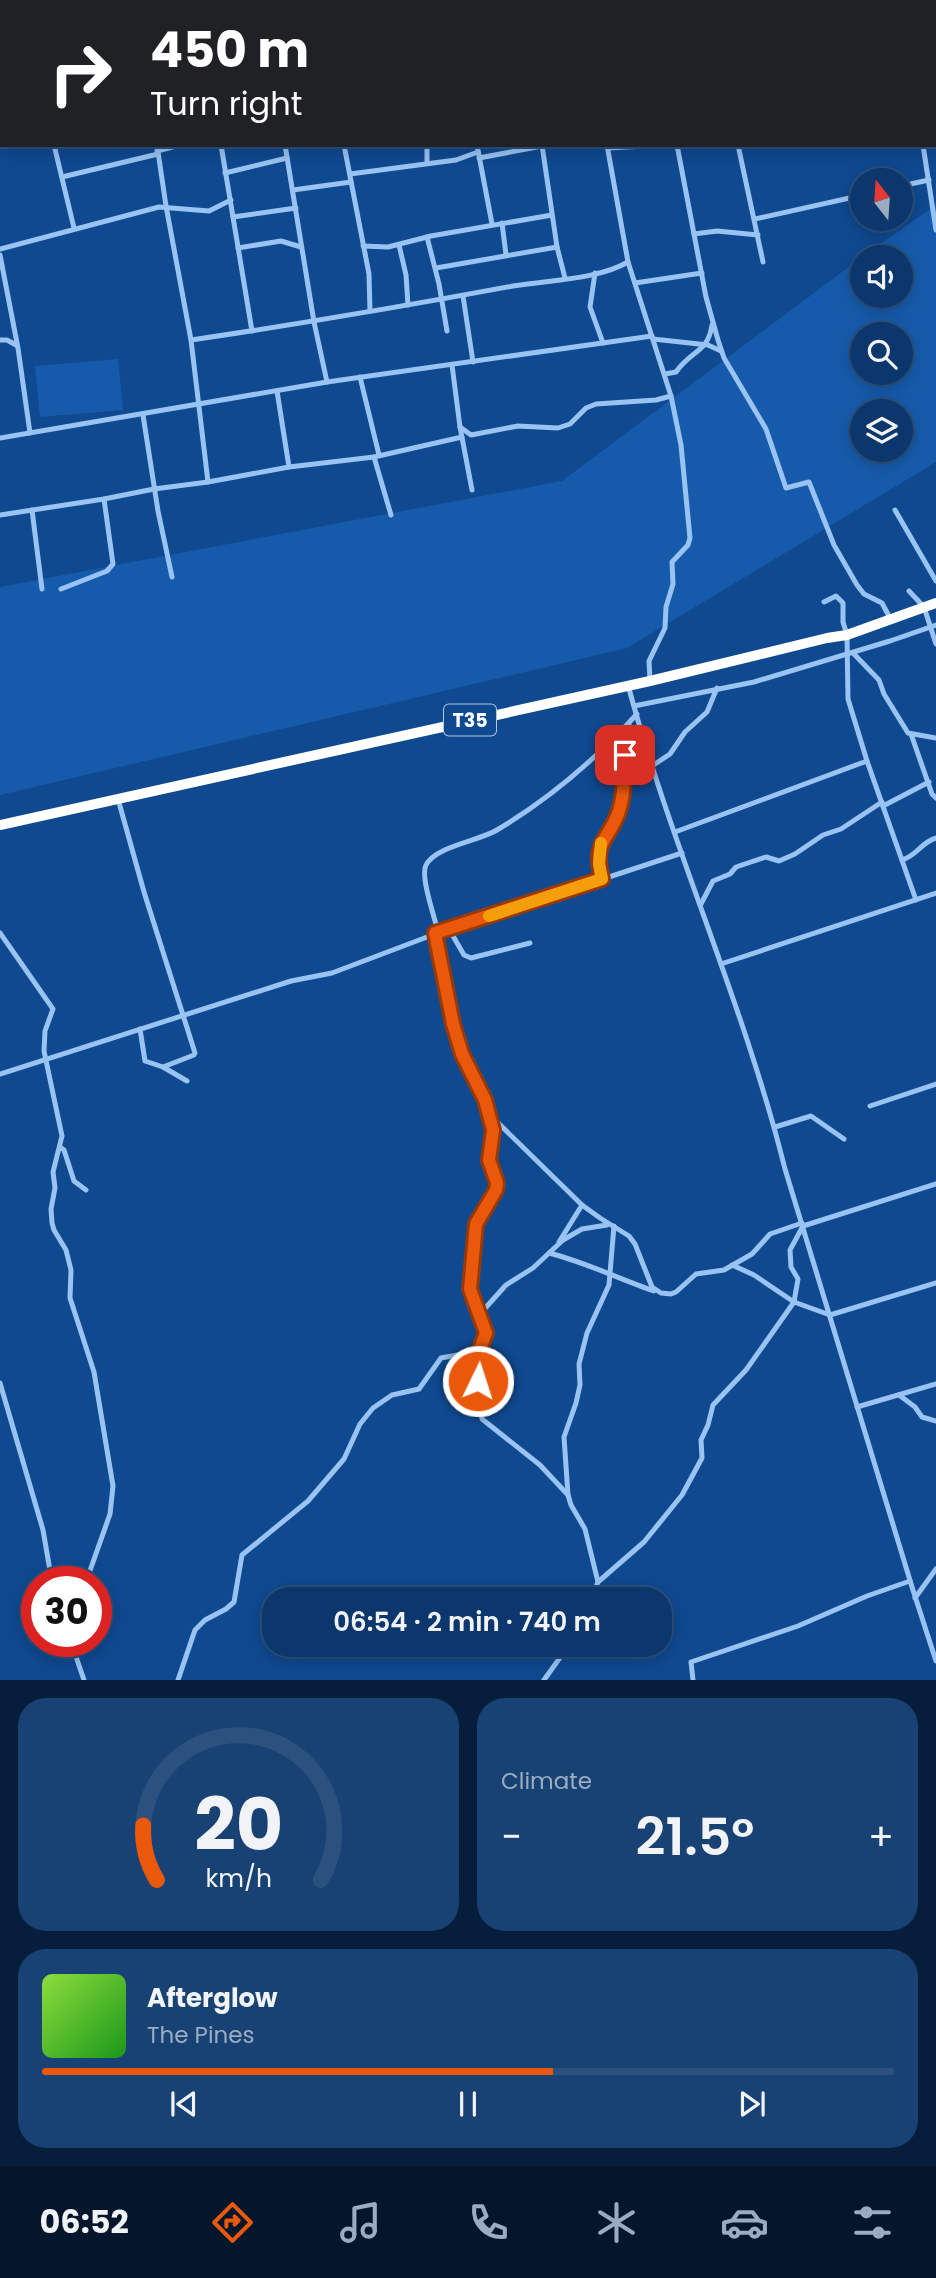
<!DOCTYPE html>
<meta charset="utf-8">
<style>
:root{--surface:#0b376c;--page:#194274;--text:#f1f3f6;--muted:#9aacc2;--line:#2b517f;--accent:#ea580c}
body{margin:0;font-family:Poppins,sans-serif;background:var(--page);color:var(--text);height:100vh;display:flex;flex-direction:column;font-size:26px;white-space:nowrap}
*{box-sizing:border-box;margin:0}
p{font-size:23px;color:var(--muted)}
.icon{flex:none;width:38px;height:38px;fill:none;stroke:currentColor;stroke-width:2;stroke-linecap:round;stroke-linejoin:round}
.map{position:relative;height:1680px;overflow:hidden}
.details{display:flex;flex-direction:column;gap:18px;padding:18px;background:#061e3b;flex:1}
.details>*{flex:none}
.hud{position:absolute;left:0px;top:0px;width:936px;height:147px;box-shadow:0 4px 18px #0003,0 0 0 2px var(--line);background:#202124;color:#fff;overflow:hidden}
.needle{width:46px;rotate:343deg}
.buttons{position:absolute;left:850px;top:168px;display:grid;gap:14px}
.buttons a{display:grid;place-items:center;width:63px;height:63px;border-radius:50%;background:var(--surface);box-shadow:0 4px 18px #0003,0 0 0 2px var(--line);font-size:35px}
.speed{position:absolute;left:21px;top:1566px;display:flex;gap:14px;font-size:35px;font-weight:700;text-align:center}
.speed>*{display:grid;place-content:center;width:91px;height:91px;border-radius:50%;background:var(--surface);box-shadow:0 4px 18px #0003,0 0 0 2px var(--line);line-height:1}
.speed .limit{border:10px solid #d22;background:#fff;color:#111}
.pin{position:absolute;display:grid;place-items:center;width:60px;height:60px;color:#fff;margin:-30px;border-radius:14px;box-shadow:0 4px 10px #0006}
.me{position:absolute;width:77px;margin:-38px;rotate:4deg;stroke-linejoin:round;filter:drop-shadow(0 0 5px #0008)}
.turn{display:flex;align-items:center;gap:24px;height:147px;padding:0 35px;font-size:32px}
.turn .icon{width:91px;height:91px;stroke-width:2.5}
.turn b{display:block;font-size:49px;line-height:60px}
.big{font-size:52px;font-weight:600;line-height:1.1}
.details .widget{flex:1;display:flex;flex-direction:column;justify-content:center;gap:10px;min-width:0;padding:0 24px;border-radius:28px;background:var(--page)}
.details .dial{align-items:center;gap:0}
.dial svg{height:182px;overflow:visible;fill:none;stroke:var(--line);stroke-width:7;stroke-linecap:round;text-anchor:middle}
.dial text{fill:var(--text);stroke:none}
.song{display:flex;align-items:center;gap:21px}
.cover{width:84px;height:84px;border-radius:10px;background:linear-gradient(135deg,hsl(90 70% 55%),hsl(120 70% 35%))}
.played{height:7px;border-radius:4px;background:linear-gradient(90deg,var(--accent) 60%,var(--line) 60%)}
.keys{display:flex;justify-content:space-around;direction:ltr}
.heat{display:flex;justify-content:space-between;align-items:center;font-size:38px;direction:ltr}
.details .tiles{flex:1;display:grid;gap:18px;grid-template-columns:1fr 1fr}
.widget:last-child{grid-column:span 2}
.trip{position:absolute;left:262px;top:1587px;width:410px;height:70px;border-radius:28px;background:var(--surface);box-shadow:0 4px 18px #0003,0 0 0 2px var(--line);font-weight:600;line-height:70px;text-align:center}
.tab-bar{display:flex;height:112px;justify-content:space-around;align-items:center;background:#04162b;color:var(--muted)}
.tab-bar .icon{width:49px;height:49px}
.tab-bar .selected{color:var(--accent)}
.tab-bar b{font-size:32px;color:var(--text)}
.map>svg:first-child{display:block}
.green{fill:#165bab;fill-rule:evenodd}
.lines{fill:none;stroke-linecap:round;stroke-linejoin:round}
.street{stroke:#99c3f3;stroke-width:5}
.highway{stroke:#fff;stroke-width:10}
.route-casing{stroke:#983908;stroke-width:18}
.route{stroke:#ea580c;stroke-width:12}
.slow{stroke:#f59e0b;stroke-width:12}
.labels{text-anchor:middle;dominant-baseline:central;stroke-width:7;stroke-linejoin:round;paint-order:stroke}
.shield{fill:#0f4990;stroke:#b7c8de;stroke-width:2}
.shield-label{font-size:19px;font-weight:bold;fill:#fff}
</style>
<div class="map">
<svg width="936" height="1680" viewBox="0 0 936 1680">
<rect width="100%" height="100%" fill="#0f4990"/>
<g class="green">
<path d="M 936,205 L 936,462 L 627,648 L 0,795 L 0,587 L 562,481 L 877,246 ZM 863,257 L 901,257 L 901,296 L 863,296 ZM 863,334 L 901,334 L 901,373 L 863,373 ZM 863,411 L 901,411 L 901,450 L 863,450 Z"/>
<polygon points="118,359 123,410 40,417 35,366"/>
</g>
<g class="lines">
<g class="street">
<polyline points="20,0 20,2"/>
<polyline points="136,0 136,2"/>
<polyline points="408,0 408,2"/>
<polyline points="582,0 583,2"/>
<polyline points="659,0 660,2"/>
<polyline points="897,0 897,2"/>
<polyline points="832,2 839,0"/>
<polyline points="934,79 936,78"/>
<polyline points="54,145 74,228"/>
<polyline points="157,145 166,206 191,340 208,482"/>
<polyline points="221,145 252,331"/>
<polyline points="285,145 314,322 327,382"/>
<polyline points="344,145 369,274 370,311"/>
<polyline points="427,145 427,163"/>
<polyline points="477,145 492,224"/>
<polyline points="542,145 557,247 565,278"/>
<polyline points="607,145 628,262 671,396 681,445 690,538 688,545 672,562 673,584 666,607 665,628 649,661 650,680"/>
<polyline points="677,145 706,297 718,340 724,358 766,429 786,488 809,482 834,545 857,585 864,594 882,603 891,620"/>
<polyline points="738,145 763,262"/>
<polyline points="923,145 936,230"/>
<polyline points="608,148 664,145"/>
<polyline points="157,151 180,145"/>
<polyline points="479,158 542,146"/>
<polyline points="225,173 287,158"/>
<polyline points="350,174 456,160 478,152"/>
<polyline points="62,177 158,154"/>
<polyline points="901,186 929,180"/>
<polyline points="293,190 351,182"/>
<polyline points="233,217 296,208"/>
<polyline points="755,219 863,195"/>
<polyline points="502,223 506,255"/>
<polyline points="694,234 717,231 758,235"/>
<polyline points="427,237 439,284 447,331"/>
<polyline points="399,245 406,275 408,305"/>
<polyline points="363,246 388,247 431,236 552,215"/>
<polyline points="238,248 281,241 301,247"/>
<polyline points="0,249 159,207 209,211 231,200"/>
<polyline points="0,255 18,348 30,433"/>
<polyline points="436,268 557,247"/>
<polyline points="595,273 590,307 603,343"/>
<polyline points="635,283 702,273"/>
<polyline points="463,296 473,362"/>
<polyline points="653,339 708,345 721,351"/>
<polyline points="0,340 7,340 16,345"/>
<path d="M 191,340 C 299,324 406,306 513,286 C 548,280 597,280 628,262"/>
<polyline points="452,365 460,427 472,490"/>
<path d="M 665,374 L 676,372 C 691,350 708,353 712,325"/>
<polyline points="360,377 379,455"/>
<polyline points="277,391 289,467"/>
<polyline points="143,415 158,511 172,577"/>
<polyline points="460,427 471,435 518,426 558,428 570,424 586,408 596,404 656,400 671,396"/>
<polyline points="0,438 327,382 652,336"/>
<polyline points="374,457 391,515"/>
<polyline points="32,510 42,589"/>
<polyline points="895,510 936,581"/>
<polyline points="0,515 104,499 154,489 208,482 289,467 374,457 462,437"/>
<polyline points="61,589 107,571 113,564 104,499"/>
<polyline points="909,591 924,607 936,644"/>
<polyline points="824,602 836,596 843,603 843,622 847,635 848,699 867,761 916,900"/>
<polyline points="853,653 879,680 884,694 908,733 936,738"/>
<path d="M 628,685 C 672,849 744,1004 785,1169 L 912,1587 L 936,1661"/>
<polyline points="634,706 754,682 890,641 936,625"/>
<polyline points="911,734 932,794 936,798"/>
<polyline points="652,766 670,754 685,732 707,712 717,688"/>
<polyline points="118,799 144,892 195,1053 194,1055 163,1067"/>
<polyline points="883,806 929,782"/>
<polyline points="675,832 867,761"/>
<path d="M 902,860 C 918,855 920,843 936,838"/>
<path d="M 602,879 C 592,840 608,842 619,812 C 629,784 621,752 629,724"/>
<polyline points="701,904 713,881 730,874 736,867 766,857 779,861 795,854 823,835 841,829 882,802"/>
<polyline points="449,929 464,955 471,958 530,943"/>
<path d="M 438,932 C 435,918 420,877 426,865 C 436,846 479,841 497,830 C 549,799 596,759 637,714"/>
<polyline points="0,933 53,1009 45,1031 44,1051 62,1136 53,1172 55,1188 51,1209 52,1223 54,1230 66,1250 71,1270 70,1298 94,1372 113,1486 110,1514 86,1582"/>
<polyline points="721,964 936,893"/>
<polyline points="140,1029 145,1061 163,1067 187,1081"/>
<polyline points="0,1074 291,981 332,973 435,934 682,853"/>
<polyline points="870,1106 936,1084"/>
<polyline points="491,1116 582,1205 600,1218 629,1236 635,1244 652,1287 661,1293 671,1294 676,1292 696,1274 724,1270 752,1254 770,1234 802,1223"/>
<polyline points="775,1127 811,1116 844,1139"/>
<polyline points="60,1147 64,1150 74,1181 86,1190"/>
<polyline points="559,1242 582,1205"/>
<path d="M 549,1253 C 585,1262 619,1279 654,1291"/>
<polyline points="732,1265 754,1275 794,1302 830,1315 936,1283"/>
<polyline points="480,1314 506,1285 533,1268 563,1240 582,1229 607,1225"/>
<polyline points="481,1344 474,1365 482,1419 540,1465 568,1495"/>
<polyline points="0,1383 43,1530 52,1582"/>
<polyline points="899,1395 915,1407 922,1417 936,1421"/>
<polyline points="857,1407 936,1384"/>
<polyline points="598,1582 585,1529 571,1505 568,1495 564,1437 576,1403 580,1385 579,1364 587,1333 609,1285 614,1226"/>
<polyline points="915,1598 936,1569"/>
<polyline points="590,1600 598,1582 644,1542 682,1495 702,1458 701,1440 708,1425 713,1405 746,1370 794,1302 798,1279 791,1267 790,1250 803,1226 936,1184"/>
<polyline points="71,1642 84,1680"/>
<polyline points="178,1680 195,1630 205,1620 226,1609 234,1602 242,1555 308,1501 344,1459 360,1424 373,1408 392,1395 419,1389 441,1358 468,1353 481,1344 485,1337 470,1288 476,1224 497,1190 497,1183 489,1160 493,1132 491,1116 481,1091 462,1054 453,1024 435,934"/>
<polyline points="544,1680 569,1645"/>
<polyline points="693,1680 691,1662 798,1626 867,1596 910,1581"/>
</g>
<polyline class="highway" points="0,825 650,681 827,638 847,635 936,603"/>
</g>
<g class="lines">
<defs>
<path id="route" d="M 478,1381 L 474,1365 L 486,1333 L 470,1289 L 476,1224 L 496,1190 L 497,1183 L 489,1160 L 493,1130 L 485,1100 L 462,1054 L 453,1024 L 435,933 L 602,879 C 592,840 609,841 619,811 C 625,793 624,773 625,755"/>
</defs>
<use href="#route" class="route-casing"/>
<use href="#route" class="route"/>
<polyline class="slow" points="489,916 602,879 599,864 601,843"/>
</g>
<g class="labels">
<rect class="shield" x="444" y="704.5" width="52" height="31" rx="5"/>
<g class="shield-label">
<text x="470" y="720">T35</text>
</g>
</g>
</svg>
<div class="buttons">
<a><svg class="needle" viewBox="-14 -14 28 28"><path d="M0-13l5 13h-10z" fill="#e53935"/><path d="M0 13l5-13h-10z" fill="#9aacc2"/></svg></a>
<a><svg class="icon" aria-label="sound" viewBox="0 0 24 24"><path d="M4 9h4l5-4v14l-5-4H4zM17 9q2 3 0 6"/></svg></a>
<a><svg class="icon" aria-label="search" viewBox="0 0 24 24"><circle cx="10" cy="10" r="6"/><path d="M15 15l6 6"/></svg></a>
<a><svg class="icon" aria-label="layers" viewBox="0 0 24 24"><path d="M12 4l9 5-9 5-9-5zM3 14l9 5 9-5"/></svg></a>
</div>
<div class="speed"><div class="limit">30</div></div>
<div class="pin" style="left:625px;top:755px;background:#d93025"><svg class="icon" aria-label="arrive" viewBox="0 0 24 24"><path d="M6 21V4h12l-3 4 3 4H6"/></svg></div>
<svg class="me" style="left:478px;top:1381px" viewBox="-20 -20 40 40"><circle r="17" fill="#ea580c" stroke="#fff" stroke-width="3"/><path d="M0-11L8 9 0 5-8 9z" fill="#fff"/></svg>
<div class="trip">06:54 · 2 min · 740 m</div>
<div class="hud">
<div class="turn"><svg class="icon" aria-label="right" viewBox="0 0 24 24"><path d="M7 20v-9h11M14 6l5 5-5 5"/></svg><div><b>450 m</b>Turn right</div></div>
</div>
</div>
<section class="details">
<div class="tiles">
<div class="widget dial"><svg viewBox="0 0 100 80">
<path d="M14 69A42 42 0 1 1 86 69"/>
<path d="M14 69A42 42 0 0 1 8 45" stroke="#ea580c"/>
<text x="50" y="56" font-size="32" font-weight="700">20</text>
<text x="50" y="72" font-size="11">km/h</text>
</svg></div>
<div class="widget"><p>Climate</p>
<div class="heat"><a>−</a><b class="big">21.5°</b><a>+</a></div>
</div>
<div class="widget">
<div class="song"><i class="cover"></i><div><b>Afterglow</b><p>The Pines</p></div></div>
<div class="played"></div>
<div class="keys"><svg class="icon" aria-label="previous" viewBox="0 0 24 24"><path d="M18 5L8 12l10 7zM5 5v14"/></svg><svg class="icon" aria-label="pause" viewBox="0 0 24 24"><path d="M8 5v14M16 5v14"/></svg><svg class="icon" aria-label="next" viewBox="0 0 24 24"><path d="M6 5l10 7-10 7zM19 5v14"/></svg></div>
</div>
</div>
</section>
<nav class="tab-bar">
<b>06:52</b>
<svg class="icon selected" aria-label="directions" viewBox="0 0 24 24"><path d="M12 3l9 9-9 9-9-9zM9 14v-3h6M13 9l2 2-2 2"/></svg>
<svg class="icon" aria-label="music" viewBox="0 0 24 24"><path d="M9 18V5l10-2v13"/><circle cx="6" cy="18" r="3"/><circle cx="16" cy="16" r="3"/></svg>
<svg class="icon" aria-label="phone" viewBox="0 0 24 24"><path d="M5 4h4l2 5-3 2q2 4 5 5l2-3 5 2v4C11 20 4 13 5 4z"/></svg>
<svg class="icon" aria-label="climate" viewBox="0 0 24 24"><path d="M12 3v18M4 7l16 10M4 17L20 7"/></svg>
<svg class="icon" aria-label="car" viewBox="0 0 24 24"><path d="M5 17H2v-5l4-1 3-4h7l3 4 3 1v5h-3M9 17h6M6 11h13"/><circle cx="7" cy="17" r="2"/><circle cx="17" cy="17" r="2"/></svg>
<svg class="icon" aria-label="filters" viewBox="0 0 24 24"><path d="M4 7h16M4 17h16"/><circle cx="9" cy="7" r="2"/><circle cx="15" cy="17" r="2"/></svg>
</nav>
